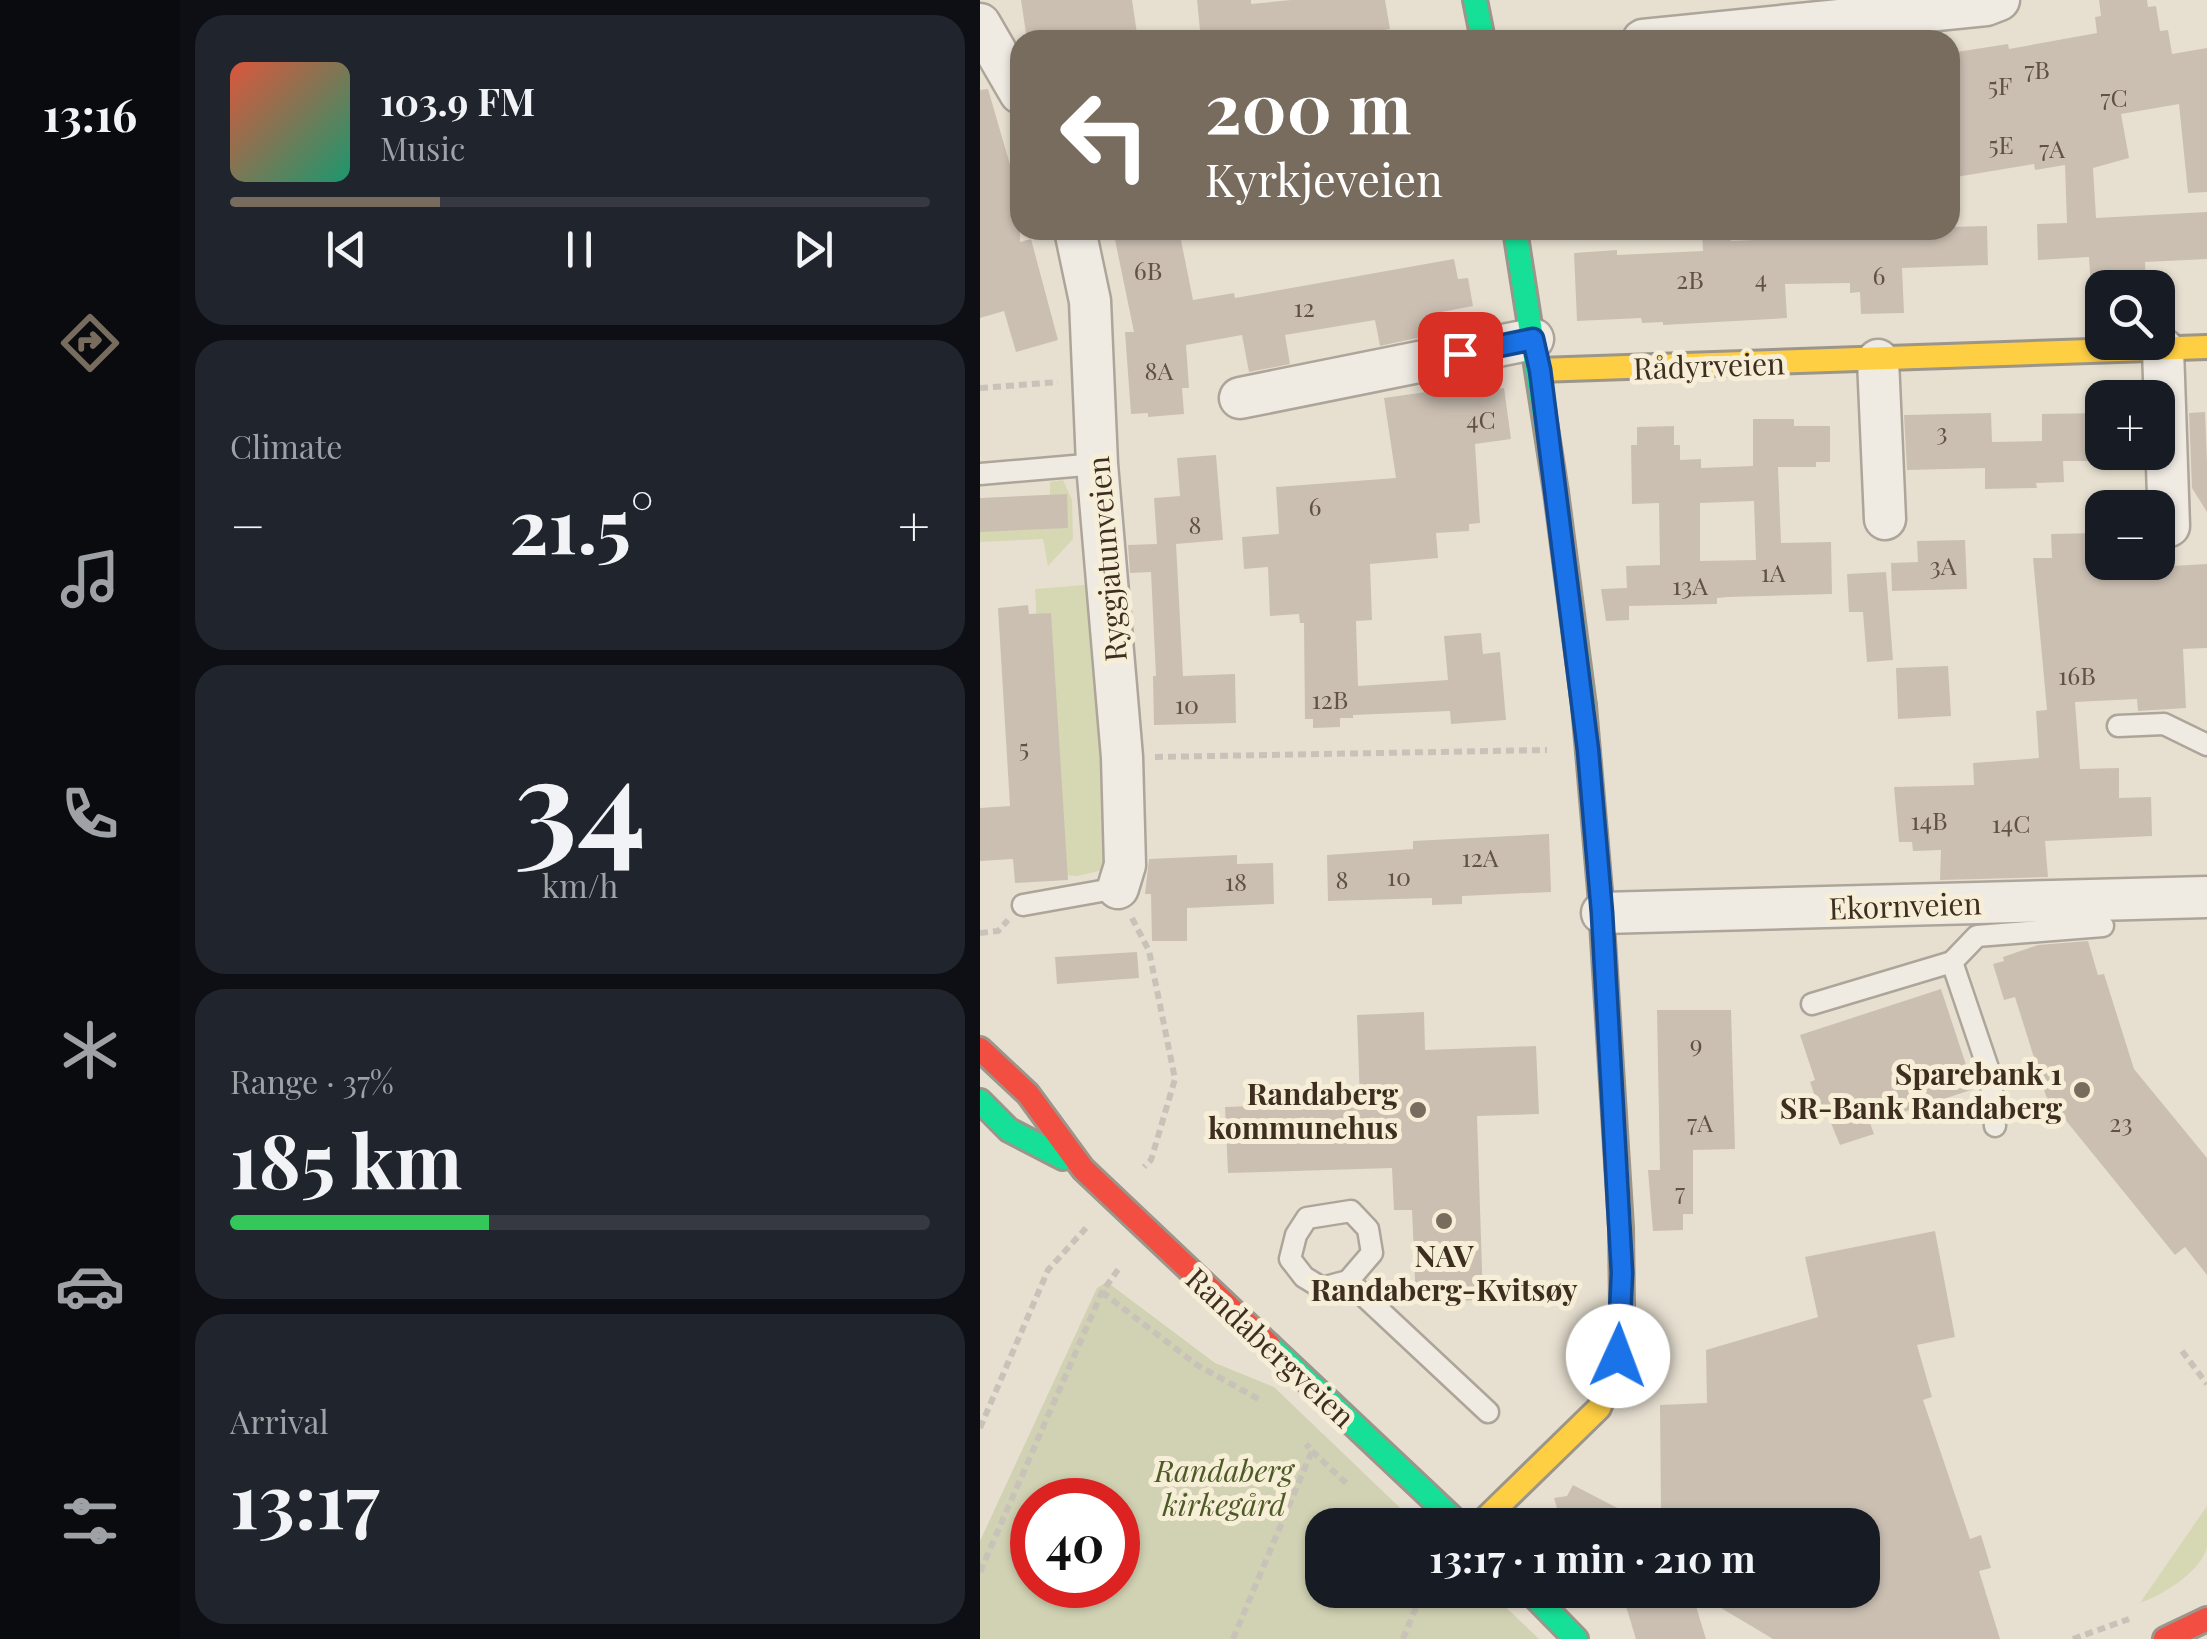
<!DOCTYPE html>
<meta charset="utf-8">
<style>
:root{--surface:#171b24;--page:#20242c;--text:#f1f3f6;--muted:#9ea1a6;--line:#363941;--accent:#786c5e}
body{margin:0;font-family:"Playfair Display",serif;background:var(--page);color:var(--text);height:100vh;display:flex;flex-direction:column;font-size:38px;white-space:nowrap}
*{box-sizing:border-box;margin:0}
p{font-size:32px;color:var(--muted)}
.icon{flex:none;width:55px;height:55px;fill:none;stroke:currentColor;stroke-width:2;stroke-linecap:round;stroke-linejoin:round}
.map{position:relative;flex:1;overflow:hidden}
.details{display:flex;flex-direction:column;gap:15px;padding:15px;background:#0d0f14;width:800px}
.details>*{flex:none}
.top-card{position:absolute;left:30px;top:30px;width:950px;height:210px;border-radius:30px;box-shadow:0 2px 8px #0004;background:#786c5e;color:#fff;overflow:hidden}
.buttons{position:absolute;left:1105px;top:270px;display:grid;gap:20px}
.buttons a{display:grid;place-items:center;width:90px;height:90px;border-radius:20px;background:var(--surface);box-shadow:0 2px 8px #0004;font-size:50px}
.speed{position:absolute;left:30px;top:1478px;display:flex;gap:20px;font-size:50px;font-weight:700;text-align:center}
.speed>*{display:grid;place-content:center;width:130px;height:130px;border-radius:50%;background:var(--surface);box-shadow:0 2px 8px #0004;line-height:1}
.speed .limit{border:15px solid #d22;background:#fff;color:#111}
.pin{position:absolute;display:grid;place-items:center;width:85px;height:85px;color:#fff;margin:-42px;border-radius:20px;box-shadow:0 5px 15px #0006}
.me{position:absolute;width:110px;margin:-55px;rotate:2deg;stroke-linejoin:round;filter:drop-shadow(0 0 8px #0008)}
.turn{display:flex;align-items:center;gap:35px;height:210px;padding:0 30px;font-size:45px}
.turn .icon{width:130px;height:130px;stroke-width:2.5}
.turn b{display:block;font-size:70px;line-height:85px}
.big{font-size:75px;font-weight:700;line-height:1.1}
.details .card{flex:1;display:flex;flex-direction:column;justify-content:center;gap:15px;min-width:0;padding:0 35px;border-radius:30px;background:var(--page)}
.details .dial{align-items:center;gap:0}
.dial b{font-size:130px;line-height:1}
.song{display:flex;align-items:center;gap:30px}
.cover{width:120px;height:120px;border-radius:15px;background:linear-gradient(135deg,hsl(10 70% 55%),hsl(160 70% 35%))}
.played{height:10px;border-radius:5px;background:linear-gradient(90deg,var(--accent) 30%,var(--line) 30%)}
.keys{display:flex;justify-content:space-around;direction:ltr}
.heat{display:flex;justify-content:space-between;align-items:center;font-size:55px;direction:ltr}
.charge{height:15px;border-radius:8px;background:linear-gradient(90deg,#34c759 37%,var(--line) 0)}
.trip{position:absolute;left:325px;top:1508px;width:575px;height:100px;border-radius:30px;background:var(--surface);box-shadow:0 2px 8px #0004;font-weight:700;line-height:100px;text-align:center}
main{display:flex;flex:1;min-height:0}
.tab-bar{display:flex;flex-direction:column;width:180px;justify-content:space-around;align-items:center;background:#090b0e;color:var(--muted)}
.tab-bar .icon{width:70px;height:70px}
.tab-bar .active{color:var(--accent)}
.tab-bar b{font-size:45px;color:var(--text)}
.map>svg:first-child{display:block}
.green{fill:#d6d7b3}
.cemetery{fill:#d1d1b3;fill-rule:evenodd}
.building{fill:#cbbfb2;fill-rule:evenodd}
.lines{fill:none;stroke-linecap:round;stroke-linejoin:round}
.lane-casing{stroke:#ada599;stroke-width:25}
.street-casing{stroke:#ada599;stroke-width:45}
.fast-casing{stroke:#9c958a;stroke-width:28}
.slow-casing{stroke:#9c958a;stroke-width:28}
.jam-casing{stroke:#9c958a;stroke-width:28}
.path{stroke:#c8c2b9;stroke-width:6;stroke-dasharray:8 5;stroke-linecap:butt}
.lane{stroke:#efebe3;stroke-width:20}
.street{stroke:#efebe3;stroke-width:40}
.fast{stroke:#16e098;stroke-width:22}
.slow{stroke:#ffcf43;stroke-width:22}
.jam{stroke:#f24e42;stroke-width:22}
.route-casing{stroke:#114b97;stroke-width:25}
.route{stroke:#1a73e8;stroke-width:18}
.poi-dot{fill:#786c5e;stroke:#f7eed8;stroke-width:4}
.labels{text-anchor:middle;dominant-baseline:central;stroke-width:10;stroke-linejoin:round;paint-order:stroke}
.number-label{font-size:25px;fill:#605244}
.street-label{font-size:30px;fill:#3d2e20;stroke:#f7eed8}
.poi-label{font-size:30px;font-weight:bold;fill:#3d2e20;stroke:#f7eed8;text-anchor:end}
.park-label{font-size:30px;font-style:italic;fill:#4d5a26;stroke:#f7eed8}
</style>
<main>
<nav class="tab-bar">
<b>13:16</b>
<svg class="icon active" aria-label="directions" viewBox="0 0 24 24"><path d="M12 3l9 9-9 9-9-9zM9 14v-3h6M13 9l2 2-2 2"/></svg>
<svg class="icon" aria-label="music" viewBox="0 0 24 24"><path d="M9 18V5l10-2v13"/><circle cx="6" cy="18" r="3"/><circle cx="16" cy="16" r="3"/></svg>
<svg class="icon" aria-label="phone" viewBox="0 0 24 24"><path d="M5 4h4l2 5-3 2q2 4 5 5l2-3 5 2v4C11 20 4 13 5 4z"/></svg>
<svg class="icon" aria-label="climate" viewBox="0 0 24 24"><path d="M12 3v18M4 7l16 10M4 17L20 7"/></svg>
<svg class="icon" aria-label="car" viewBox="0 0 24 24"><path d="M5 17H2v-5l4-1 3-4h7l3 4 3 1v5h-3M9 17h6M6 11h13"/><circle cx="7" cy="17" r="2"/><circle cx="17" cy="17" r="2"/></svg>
<svg class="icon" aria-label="filters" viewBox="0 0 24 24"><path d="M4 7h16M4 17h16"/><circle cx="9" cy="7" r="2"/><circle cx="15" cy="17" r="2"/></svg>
</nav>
<section class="details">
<div class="card">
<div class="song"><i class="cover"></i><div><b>103.9 FM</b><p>Music</p></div></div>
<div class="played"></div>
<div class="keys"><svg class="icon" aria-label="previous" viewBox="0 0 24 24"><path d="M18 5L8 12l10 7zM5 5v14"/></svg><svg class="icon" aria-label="pause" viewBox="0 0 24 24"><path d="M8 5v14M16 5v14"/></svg><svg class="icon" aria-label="next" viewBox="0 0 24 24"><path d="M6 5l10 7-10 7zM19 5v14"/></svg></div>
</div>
<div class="card"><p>Climate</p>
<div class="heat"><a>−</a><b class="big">21.5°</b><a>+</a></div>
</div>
<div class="card dial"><b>34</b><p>km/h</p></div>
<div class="card"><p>Range · 37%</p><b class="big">185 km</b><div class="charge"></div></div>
<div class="card"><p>Arrival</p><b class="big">13:17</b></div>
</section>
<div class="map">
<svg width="1227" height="1639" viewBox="0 0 1227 1639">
<rect width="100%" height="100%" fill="#e7e0d1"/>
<g class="green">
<polygon points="83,480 92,500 93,539 68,566 63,539 0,542 0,527 70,525 70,482"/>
<polygon points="128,583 145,865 97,876 69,874 55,589"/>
<path d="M 1227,1506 C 1227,1518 1227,1535 1227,1547 C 1221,1572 1182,1595 1160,1603 Z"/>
</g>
<path class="cemetery" d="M 127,1282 L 235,1363 L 294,1387 L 438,1525 L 342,1525 L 342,1590 L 508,1590 L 559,1639 L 0,1639 L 0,1541 L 117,1288 ZM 52,1500 L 138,1500 L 138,1585 L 52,1585 Z"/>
<g class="building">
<polygon points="41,0 152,0 158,40 47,40"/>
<polygon points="217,0 271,0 271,4 311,0 405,0 410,29 383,34 384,40 221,40"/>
<polygon points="1119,0 1167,0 1168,7 1176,6 1180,31 1188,30 1192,54 1227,48 1227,192 1208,193 1199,104 1141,114 1149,158 1113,168 1116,218 1227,212 1227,259 1165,262 1166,288 1111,288 1109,257 1058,260 1057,224 1087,223 1085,165 1055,170 1054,164 970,178 970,53 1028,44 1029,49 1117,33 1115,17 1121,16"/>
<polygon points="8,89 40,199 40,242 51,239 78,340 36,352 24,311 0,318 0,90"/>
<polygon points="1007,226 1008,265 922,268 924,313 881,314 880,292 870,293 870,283 805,284 807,318 683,325 683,322 662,323 661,318 597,321 594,253 637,250 637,255 723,251 722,230 751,230 751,241 846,237 846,235 886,233 887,238 966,235 970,227"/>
<polygon points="133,230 199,230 213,300 254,293 255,298 474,259 478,279 488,278 493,306 451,314 455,334 400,346 395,320 305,335 310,364 269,372 262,335 206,345 209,388 202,388 204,414 168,417 168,413 151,414 145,332 154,332"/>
<polygon points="524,388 531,439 495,444 500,523 489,524 489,531 456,533 458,558 390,564 392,620 376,621 378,686 468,680 464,636 501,633 503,654 520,652 526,720 471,724 470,711 373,715 373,718 360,718 360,727 333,728 333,719 325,719 324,623 320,623 319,614 290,616 288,567 264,569 262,537 299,534 296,487 416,478 404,398 467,389 468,394 480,395"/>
<polygon points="1225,412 1227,461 1227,512 1212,488 1209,413"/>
<polygon points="1011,413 1012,442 1062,441 1062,414 1122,413 1122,461 1083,461 1084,482 1056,483 1057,488 1005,489 1005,468 927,470 924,415"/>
<path d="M 773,419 L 814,419 L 814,426 L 850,426 L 850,462 L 836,462 L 836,467 L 798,467 L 801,543 L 851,542 L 852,594 L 748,597 L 737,598 L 737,604 L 649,606 L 649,620 L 626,621 L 621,589 L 647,588 L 646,566 L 680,565 L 679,503 L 652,504 L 651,445 L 657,445 L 657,427 L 694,426 L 694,445 L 700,445 L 700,460 L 721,459 L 721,468 L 773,466 ZM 774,501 L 776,560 L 720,561 L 720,503 Z"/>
<polygon points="236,455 243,540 196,544 203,676 255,674 256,723 174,725 173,676 176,676 171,572 150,573 148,545 177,544 174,498 200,496 197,458"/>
<polygon points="87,494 88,528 0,532 0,498"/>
<polygon points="1121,533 1122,570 1227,564 1227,648 1203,649 1206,708 1158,711 1157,699 1095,702 1100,769 1139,768 1139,798 1171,797 1172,836 1065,841 1068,877 960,880 961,850 933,851 932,842 919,842 914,787 994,785 993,763 1059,758 1056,711 1067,710 1053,558 1072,558 1071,534"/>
<polygon points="985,540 987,589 912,591 911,563 938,562 937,541"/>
<polygon points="906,572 913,660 887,662 883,612 869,612 867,574"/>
<polygon points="48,605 49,614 71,613 88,880 35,883 33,859 0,861 0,808 30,806 18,608"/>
<polygon points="968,666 971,716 918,719 916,668"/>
<polygon points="569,834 571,892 482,896 482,904 452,905 452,898 348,901 347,855 433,849 433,841"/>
<polygon points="257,855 257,864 293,863 294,904 207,908 207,941 172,941 171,894 165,894 169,859"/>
<polygon points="1108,941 1118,975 1124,974 1154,1069 1227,1158 1227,1275 1205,1247 1195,1255 1066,1096 1035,997 1024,1000 1013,964 1024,961 1023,957 1058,945"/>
<polygon points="157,952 159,978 77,984 75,957"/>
<polygon points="961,989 993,1086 991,1090 890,1123 894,1134 860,1145 844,1106 839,1108 830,1082 835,1080 820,1035"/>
<polygon points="677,1010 751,1010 755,1149 713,1150 713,1214 703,1214 703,1230 673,1231 668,1170 680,1170"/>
<polygon points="444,1012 445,1050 556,1046 559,1114 497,1116 503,1300 436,1302 432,1210 414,1210 412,1168 248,1173 245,1107 380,1102 377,1015"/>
<polygon points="955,1231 975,1337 937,1345 952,1397 943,1400 990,1539 1001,1535 1011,1568 999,1571 1020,1639 793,1639 711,1590 882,1590 882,1525 742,1525 738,1510 681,1512 680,1405 727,1403 726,1350 838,1317 825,1257"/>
<polygon points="593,1485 670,1525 582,1525 574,1498 587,1496"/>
<polygon points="641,1590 711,1590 726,1639 656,1639"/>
</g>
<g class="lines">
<defs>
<g id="lane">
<polyline points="0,474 117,464"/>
<polyline points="1138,726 1184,724 1227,745"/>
<polyline points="43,905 138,888"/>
<polyline points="832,1004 972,962"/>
<polyline points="1015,1126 1011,1077 972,962 997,936 1123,926"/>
<polygon points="371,1211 388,1229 392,1253 368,1281 342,1288 324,1277 310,1259 316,1235 327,1218"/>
<polyline points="368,1281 508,1412"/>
</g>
<g id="street">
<polyline points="0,24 40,93"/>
<polyline points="663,40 1006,5 1019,0"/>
<polyline points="95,230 110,301 117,464 142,757 145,865 138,888"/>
<polyline points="1183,349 1189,526"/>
<polyline points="898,360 905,519"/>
<polyline points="260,398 553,339"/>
<polyline points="622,913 1227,897"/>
</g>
<g id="fast">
<polyline points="495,0 503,40"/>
<polyline points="535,230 576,492 604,706"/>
<polyline points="0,1101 29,1130 83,1158"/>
<polyline points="289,1345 480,1525"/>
<polyline points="548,1590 596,1639"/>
</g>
<g id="slow">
<polyline points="559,370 1227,347"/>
<polyline points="499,1525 619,1408 631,1379 639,1345 642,1307 641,1227 620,891 604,706"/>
</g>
<g id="jam">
<polyline points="0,1049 48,1094 103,1169 289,1345"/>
<polyline points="1185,1639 1227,1619"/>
</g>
</defs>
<use href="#lane" class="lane-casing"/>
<use href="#street" class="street-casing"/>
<use href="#fast" class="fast-casing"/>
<use href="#slow" class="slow-casing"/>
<use href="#jam" class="jam-casing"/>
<g class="path">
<polyline points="0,388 78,382"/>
<polyline points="175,757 567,750"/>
<polyline points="152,918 169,951 195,1079 171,1160 164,1167"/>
<polyline points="0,933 18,931 28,920"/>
<polyline points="122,1292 217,1365 282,1401"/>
<polyline points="1202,1351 1227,1384"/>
<polyline points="0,1428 68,1270 106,1228"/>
<polyline points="332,1451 366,1483"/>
<polyline points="0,1572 122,1292 140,1267"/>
<polyline points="253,1639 332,1451 326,1444"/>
<polyline points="423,1639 443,1590"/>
<polyline points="1093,1639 1149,1619"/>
</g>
<use href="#lane" class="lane"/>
<use href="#street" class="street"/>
<use href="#fast" class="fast"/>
<use href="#slow" class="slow"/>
<use href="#jam" class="jam"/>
</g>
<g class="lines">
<defs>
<polyline id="route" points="480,354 553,339 560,370 608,750 622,913 642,1273 638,1356"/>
</defs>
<use href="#route" class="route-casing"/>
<use href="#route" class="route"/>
</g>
<g class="poi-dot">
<circle cx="1102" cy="1090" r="10"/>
<circle cx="438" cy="1110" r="10"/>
<circle cx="464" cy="1221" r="10"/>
</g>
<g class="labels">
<g class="number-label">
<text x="1057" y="68">7B</text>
<text x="1020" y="84">5F</text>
<text x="1134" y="96">7C</text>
<text x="1021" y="143">5E</text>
<text x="1072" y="147">7A</text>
<text x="168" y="269">6B</text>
<text x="899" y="274">6</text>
<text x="781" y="277">4</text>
<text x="710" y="278">2B</text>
<text x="324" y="306">12</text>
<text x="179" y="369">8A</text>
<text x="501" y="418">4C</text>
<text x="962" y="430">3</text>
<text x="335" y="505">6</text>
<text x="215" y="523">8</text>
<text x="963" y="564">3A</text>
<text x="793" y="571">1A</text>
<text x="710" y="584">13A</text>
<text x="1097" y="674">16B</text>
<text x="350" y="698">12B</text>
<text x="207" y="703">10</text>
<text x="44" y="746">5</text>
<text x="949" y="819">14B</text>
<text x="1031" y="822">14C</text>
<text x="500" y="856">12A</text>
<text x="419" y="875">10</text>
<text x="362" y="878">8</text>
<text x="256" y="880">18</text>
<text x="716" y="1042">9</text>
<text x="720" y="1121">7A</text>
<text x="1141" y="1121">23</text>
<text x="700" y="1190">7</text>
</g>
<g class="street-label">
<text transform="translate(729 365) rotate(-2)">Rådyrveien</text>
<text transform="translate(126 559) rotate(-95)">Ryggjatunveien</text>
<text transform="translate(925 905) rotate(-2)">Ekornveien</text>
<text transform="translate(291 1347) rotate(43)">Randabergveien</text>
</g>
<g class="poi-label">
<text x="1082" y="1073">Sparebank 1<tspan x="1082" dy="34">SR-Bank Randaberg</tspan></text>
<text x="418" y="1093">Randaberg<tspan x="418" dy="34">kommunehus</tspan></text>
<text x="464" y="1255" text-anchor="middle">NAV<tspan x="464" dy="34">Randaberg-Kvitsøy</tspan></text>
</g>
<g class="park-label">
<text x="244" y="1470">Randaberg<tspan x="244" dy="34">kirkegård</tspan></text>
</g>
</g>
</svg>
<div class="buttons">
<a><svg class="icon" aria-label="search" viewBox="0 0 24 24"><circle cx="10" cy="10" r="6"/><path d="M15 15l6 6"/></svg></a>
<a>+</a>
<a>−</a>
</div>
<div class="speed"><div class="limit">40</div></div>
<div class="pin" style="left:480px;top:354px;background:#d93025"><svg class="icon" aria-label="arrive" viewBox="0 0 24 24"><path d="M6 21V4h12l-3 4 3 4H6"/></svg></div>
<svg class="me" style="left:638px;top:1356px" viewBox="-20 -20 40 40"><circle r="19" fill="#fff"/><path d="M0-13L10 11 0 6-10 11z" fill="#1a73e8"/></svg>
<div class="trip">13:17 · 1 min · 210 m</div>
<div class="top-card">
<div class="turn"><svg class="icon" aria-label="left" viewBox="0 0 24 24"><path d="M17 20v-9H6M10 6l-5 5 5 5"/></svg><div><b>200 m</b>Kyrkjeveien</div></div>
</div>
</div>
</main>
